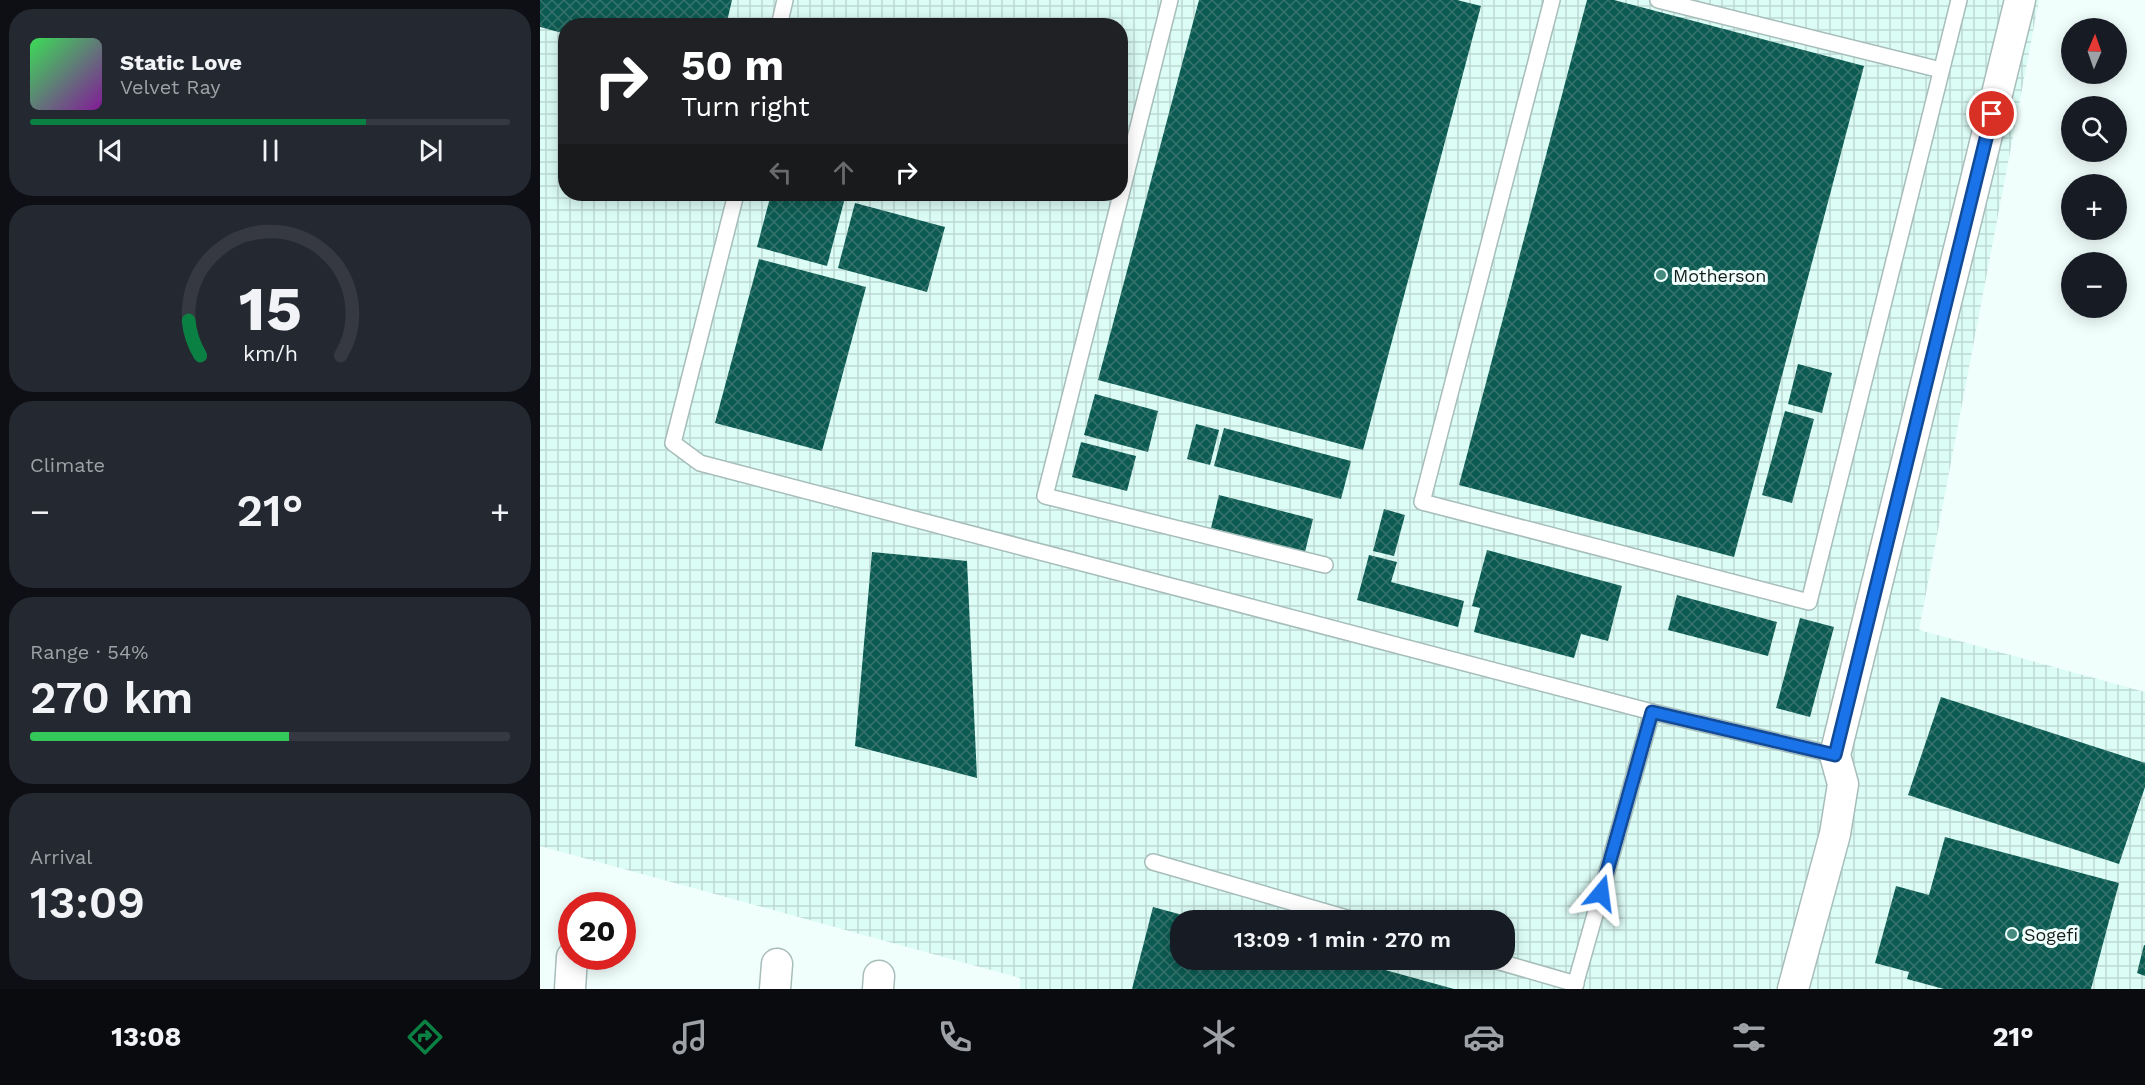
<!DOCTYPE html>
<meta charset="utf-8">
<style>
:root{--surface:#171b24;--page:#242831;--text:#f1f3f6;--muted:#9ea1a6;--line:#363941;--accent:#0b8043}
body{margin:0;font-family:"Work Sans",sans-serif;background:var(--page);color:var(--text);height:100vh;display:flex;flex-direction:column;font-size:22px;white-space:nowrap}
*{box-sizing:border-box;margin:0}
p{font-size:20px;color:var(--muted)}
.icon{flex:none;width:33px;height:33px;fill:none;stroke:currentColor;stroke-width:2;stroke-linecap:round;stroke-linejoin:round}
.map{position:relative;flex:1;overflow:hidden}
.details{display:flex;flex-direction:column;gap:9px;padding:9px;background:#0d0f14;width:540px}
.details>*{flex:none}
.guide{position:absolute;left:18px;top:18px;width:570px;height:183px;border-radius:24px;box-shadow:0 3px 15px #0003;background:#202124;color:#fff;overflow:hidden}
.needle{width:39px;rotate:2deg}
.tools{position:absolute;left:1521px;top:18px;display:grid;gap:12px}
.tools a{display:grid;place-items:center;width:66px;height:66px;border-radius:50%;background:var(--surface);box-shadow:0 3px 15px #0003;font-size:30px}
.speed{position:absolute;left:18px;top:892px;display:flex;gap:12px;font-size:30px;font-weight:700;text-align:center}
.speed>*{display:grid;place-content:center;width:78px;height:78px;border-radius:50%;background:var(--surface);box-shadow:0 3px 15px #0003;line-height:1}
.speed .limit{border:9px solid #d22;background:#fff;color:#111}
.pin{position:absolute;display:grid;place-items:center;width:51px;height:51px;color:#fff;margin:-26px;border:3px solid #fff;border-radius:50%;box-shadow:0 2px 6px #0007}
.me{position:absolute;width:66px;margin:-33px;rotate:16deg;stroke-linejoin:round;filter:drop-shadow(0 0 4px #0008)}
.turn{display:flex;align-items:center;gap:21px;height:126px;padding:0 24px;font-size:27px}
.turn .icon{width:78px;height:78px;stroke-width:2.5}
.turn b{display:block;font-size:42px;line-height:51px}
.lanes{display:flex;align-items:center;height:57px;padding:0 24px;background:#0003;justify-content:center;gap:30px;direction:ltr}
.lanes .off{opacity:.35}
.big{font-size:45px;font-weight:600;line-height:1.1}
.details .tile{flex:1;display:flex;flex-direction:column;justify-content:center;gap:9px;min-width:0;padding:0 21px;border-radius:24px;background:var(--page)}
.details .dial{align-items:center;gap:0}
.dial svg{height:156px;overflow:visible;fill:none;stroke:var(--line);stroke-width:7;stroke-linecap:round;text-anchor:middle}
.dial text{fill:var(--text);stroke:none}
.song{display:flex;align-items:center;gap:18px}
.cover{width:72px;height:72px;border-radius:9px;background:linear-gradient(135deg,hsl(130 70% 55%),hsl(290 70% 35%))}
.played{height:6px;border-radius:3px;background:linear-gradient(90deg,var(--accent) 70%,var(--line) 70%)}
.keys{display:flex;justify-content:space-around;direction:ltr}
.heat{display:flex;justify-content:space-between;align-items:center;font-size:33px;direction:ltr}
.charge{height:9px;border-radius:4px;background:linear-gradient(90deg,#34c759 54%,var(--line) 0)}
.trip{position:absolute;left:630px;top:910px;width:345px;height:60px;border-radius:24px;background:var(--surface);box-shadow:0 3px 15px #0003;font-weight:600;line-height:60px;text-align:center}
.menu{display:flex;height:96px;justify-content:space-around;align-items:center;background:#090b0e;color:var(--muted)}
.menu .icon{width:42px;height:42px}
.menu .selected{color:var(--accent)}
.menu b{font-size:27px;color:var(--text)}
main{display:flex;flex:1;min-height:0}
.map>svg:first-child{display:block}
.industrial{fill:url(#industrial-grid);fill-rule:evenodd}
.building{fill:url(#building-cross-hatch)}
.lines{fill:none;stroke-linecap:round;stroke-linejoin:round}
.lane-casing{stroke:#a7bdb9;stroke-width:18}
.street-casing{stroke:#a7bdb9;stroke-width:33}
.lane{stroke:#fff;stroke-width:15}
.street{stroke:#fff;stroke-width:30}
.route-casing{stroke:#114b97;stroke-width:15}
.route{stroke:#1a73e8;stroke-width:10}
.poi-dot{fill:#45897f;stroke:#f1fffc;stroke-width:2}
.labels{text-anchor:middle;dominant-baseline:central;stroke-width:6;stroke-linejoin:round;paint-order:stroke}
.poi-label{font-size:18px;fill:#151d1b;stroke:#f1fffc;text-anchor:start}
</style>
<main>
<section class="details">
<div class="tile">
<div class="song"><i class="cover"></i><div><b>Static Love</b><p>Velvet Ray</p></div></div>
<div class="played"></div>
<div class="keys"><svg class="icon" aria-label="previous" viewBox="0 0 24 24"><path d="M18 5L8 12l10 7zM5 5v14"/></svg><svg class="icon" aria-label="pause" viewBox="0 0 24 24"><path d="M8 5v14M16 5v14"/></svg><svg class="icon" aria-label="next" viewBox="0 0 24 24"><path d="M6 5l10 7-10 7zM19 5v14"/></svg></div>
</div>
<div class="tile dial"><svg viewBox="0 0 100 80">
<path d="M14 69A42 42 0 1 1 86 69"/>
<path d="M14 69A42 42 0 0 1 8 51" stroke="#0b8043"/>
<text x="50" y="56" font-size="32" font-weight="700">15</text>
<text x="50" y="72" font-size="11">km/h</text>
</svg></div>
<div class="tile"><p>Climate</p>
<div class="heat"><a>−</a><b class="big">21°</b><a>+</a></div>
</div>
<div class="tile"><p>Range · 54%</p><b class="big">270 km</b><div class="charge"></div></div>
<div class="tile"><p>Arrival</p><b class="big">13:09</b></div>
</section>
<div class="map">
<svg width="1605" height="989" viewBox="0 0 1605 989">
<defs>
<pattern id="industrial-grid" width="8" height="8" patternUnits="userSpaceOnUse" patternTransform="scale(1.5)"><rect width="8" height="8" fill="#dcfcf6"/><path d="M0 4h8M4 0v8" fill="none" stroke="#bcd8d2"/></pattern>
<pattern id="building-cross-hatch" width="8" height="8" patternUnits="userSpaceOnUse" patternTransform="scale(1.5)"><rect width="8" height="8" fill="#0c5b52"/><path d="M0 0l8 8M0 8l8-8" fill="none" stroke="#37736c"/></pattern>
</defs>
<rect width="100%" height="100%" fill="#f1fffc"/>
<path class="industrial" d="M 0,0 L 1499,0 L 1379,630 L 1605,692 L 1605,989 L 480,989 L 480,978 L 0,846 ZM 26,26 L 580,26 L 580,194 L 26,194 ZM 640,921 L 964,921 L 964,960 L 640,960 Z"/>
<g class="building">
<polygon points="0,0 192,0 186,26 26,26 26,34 0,27"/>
<polygon points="659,0 917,0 941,6 823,450 558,380"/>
<polygon points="1047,0 1074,0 1324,66 1194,557 919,485"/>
<polygon points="231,194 306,194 287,266 217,247"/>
<polygon points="315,203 405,227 387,292 298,268"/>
<polygon points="219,259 326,287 282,451 175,423"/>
<polygon points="1258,364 1292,373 1282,413 1248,404"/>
<polygon points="555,394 618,411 608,452 544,435"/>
<polygon points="1245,411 1274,419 1252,503 1222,495"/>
<polygon points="656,424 679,430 670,465 647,459"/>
<polygon points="684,428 811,461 801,499 674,466"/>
<polygon points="541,442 596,456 587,491 532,477"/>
<polygon points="679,495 773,519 765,552 671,528"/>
<polygon points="844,509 865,515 854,556 833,551"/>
<polygon points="947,550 1082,586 1068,641 1041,634 1034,658 934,632 940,608 932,606"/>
<polygon points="332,552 427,561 437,778 315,746"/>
<polygon points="829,555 857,562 851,582 924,601 918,627 817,600"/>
<polygon points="1137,595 1237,622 1228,656 1128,630"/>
<polygon points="1260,618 1294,627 1270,717 1236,708"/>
<polygon points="1401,697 1605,763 1605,787 1579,864 1368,795"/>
<polygon points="1405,837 1579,883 1551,989 1404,989 1367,979 1369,972 1335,963 1356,886 1389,895"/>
<polygon points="613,907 661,920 640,921 640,960 809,960 914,989 592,989"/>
<polygon points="1604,945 1605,945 1605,976 1597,973"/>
</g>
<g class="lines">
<defs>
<g id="lane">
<polyline points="630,0 505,496 785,565"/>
<polyline points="1012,0 882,502 1269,602 1419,0"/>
<polyline points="1118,0 1401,70"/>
<polyline points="239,26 245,0"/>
<polyline points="196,194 133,443 160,463 1112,712 1295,755"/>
<polyline points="613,862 817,921"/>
<polyline points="953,960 1036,984"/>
<polyline points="1034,989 1112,712"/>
</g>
<g id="street">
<polyline points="30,989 32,957"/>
<polyline points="235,989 237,964"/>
<polyline points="338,989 339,976"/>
<polyline points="1253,989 1295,834 1303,784 1295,755 1480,0"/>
</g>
</defs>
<use href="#lane" class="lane-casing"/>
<use href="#street" class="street-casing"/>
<use href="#lane" class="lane"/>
<use href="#street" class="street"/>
</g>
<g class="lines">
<defs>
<polyline id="route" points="1061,893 1112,712 1295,755 1452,114"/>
</defs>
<use href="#route" class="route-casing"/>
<use href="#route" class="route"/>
</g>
<g class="poi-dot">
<circle cx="1121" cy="275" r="6"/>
<circle cx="1472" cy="934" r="6"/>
</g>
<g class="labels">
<g class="poi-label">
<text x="1133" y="275">Motherson</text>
<text x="1484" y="934">Sogefi</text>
</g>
</g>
</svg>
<div class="tools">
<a><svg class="needle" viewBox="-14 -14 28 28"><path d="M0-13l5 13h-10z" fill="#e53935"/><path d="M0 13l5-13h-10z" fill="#9ea1a6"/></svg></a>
<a><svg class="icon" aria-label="search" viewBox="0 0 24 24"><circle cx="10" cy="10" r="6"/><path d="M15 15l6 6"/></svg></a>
<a>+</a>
<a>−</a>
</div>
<div class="speed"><div class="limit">20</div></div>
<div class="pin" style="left:1452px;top:114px;background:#d93025"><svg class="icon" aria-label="arrive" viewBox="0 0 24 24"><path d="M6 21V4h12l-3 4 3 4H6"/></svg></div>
<svg class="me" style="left:1061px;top:893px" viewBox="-20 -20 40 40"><path d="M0-17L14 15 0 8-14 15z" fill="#1a73e8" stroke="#fff" stroke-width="4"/></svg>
<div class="trip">13:09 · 1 min · 270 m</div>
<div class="guide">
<div class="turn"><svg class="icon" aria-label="right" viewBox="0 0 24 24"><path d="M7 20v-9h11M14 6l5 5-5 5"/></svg><div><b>50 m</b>Turn right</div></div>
<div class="lanes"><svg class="icon off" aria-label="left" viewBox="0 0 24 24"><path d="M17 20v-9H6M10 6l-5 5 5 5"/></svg><svg class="icon off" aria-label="ahead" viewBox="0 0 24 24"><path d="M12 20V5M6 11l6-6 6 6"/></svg><svg class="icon" aria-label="right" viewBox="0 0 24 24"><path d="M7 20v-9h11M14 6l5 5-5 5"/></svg></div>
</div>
</div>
</main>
<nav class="menu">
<b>13:08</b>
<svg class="icon selected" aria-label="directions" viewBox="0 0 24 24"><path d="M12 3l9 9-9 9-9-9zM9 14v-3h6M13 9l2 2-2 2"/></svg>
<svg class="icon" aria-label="music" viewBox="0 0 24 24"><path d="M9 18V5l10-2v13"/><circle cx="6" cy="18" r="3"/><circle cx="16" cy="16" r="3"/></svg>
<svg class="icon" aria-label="phone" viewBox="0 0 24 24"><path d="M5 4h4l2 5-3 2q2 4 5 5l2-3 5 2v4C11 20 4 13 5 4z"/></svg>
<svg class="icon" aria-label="climate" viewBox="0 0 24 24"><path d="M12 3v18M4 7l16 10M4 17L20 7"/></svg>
<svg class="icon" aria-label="car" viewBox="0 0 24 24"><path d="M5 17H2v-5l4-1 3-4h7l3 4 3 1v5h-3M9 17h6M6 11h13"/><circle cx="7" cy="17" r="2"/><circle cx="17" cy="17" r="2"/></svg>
<svg class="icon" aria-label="filters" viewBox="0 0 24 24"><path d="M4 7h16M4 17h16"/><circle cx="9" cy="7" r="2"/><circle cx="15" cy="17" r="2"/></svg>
<b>21°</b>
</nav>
